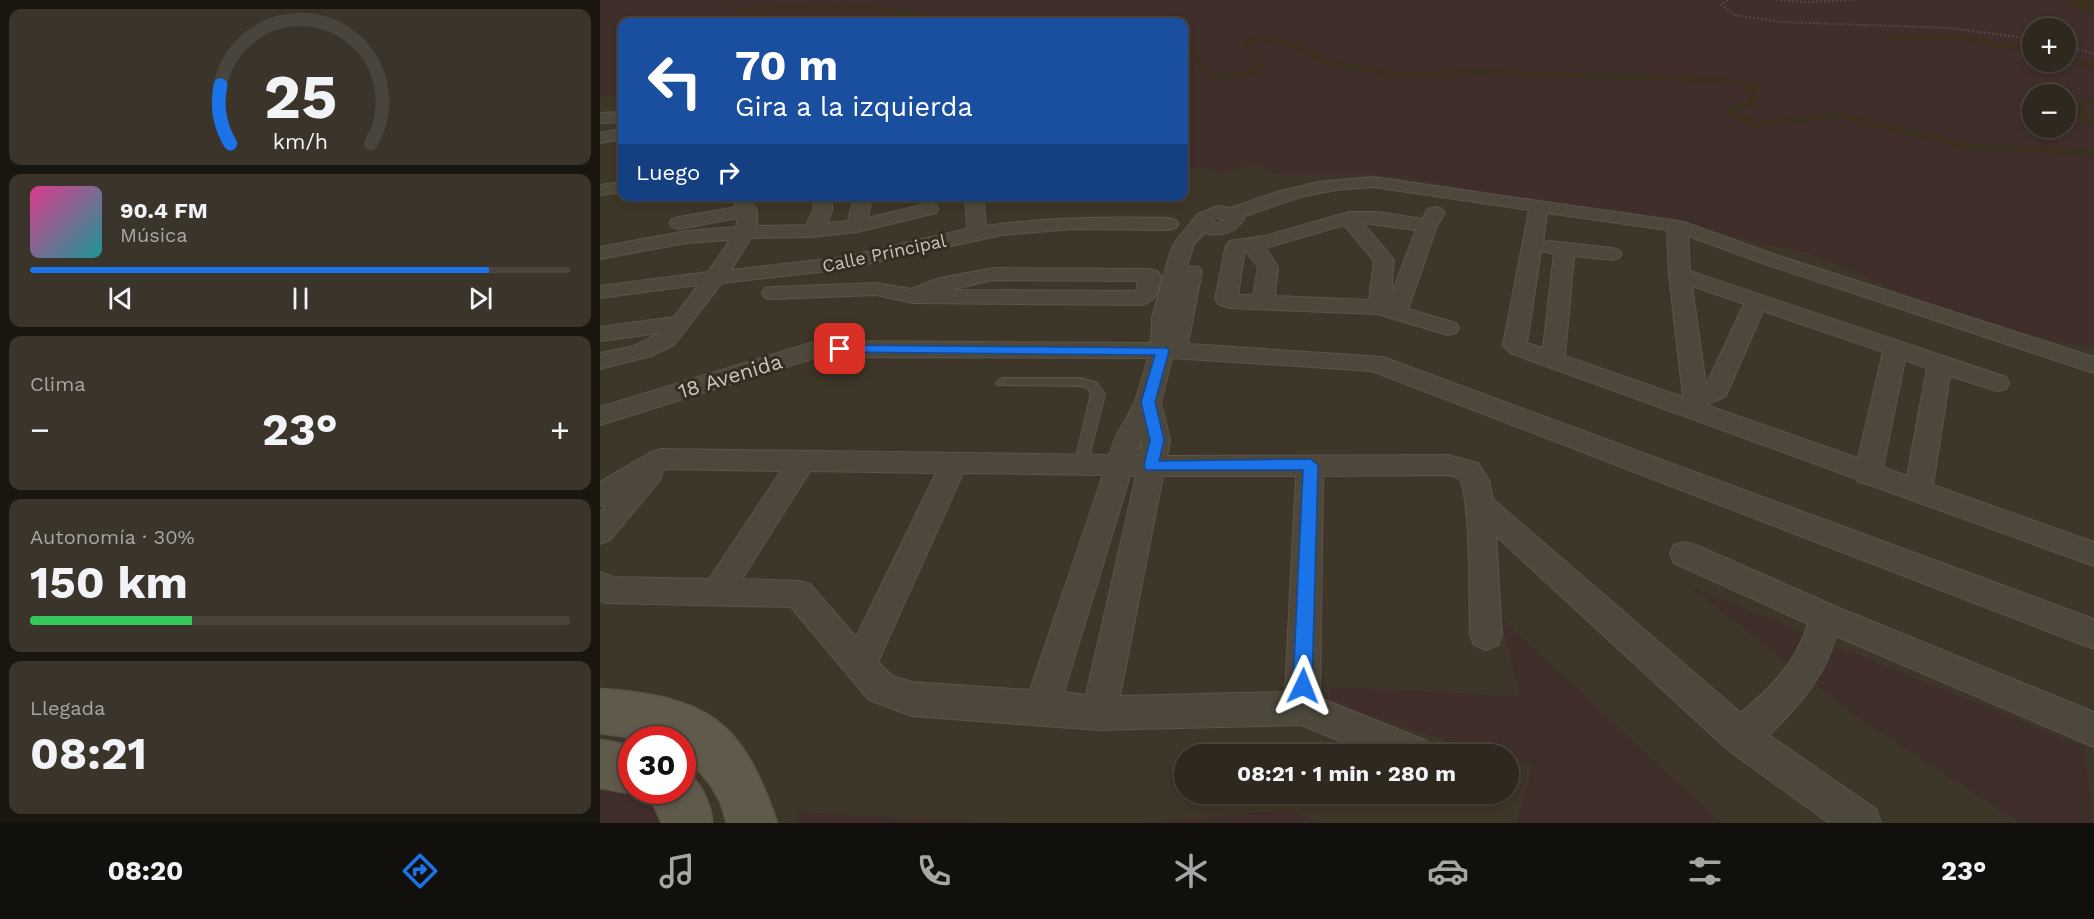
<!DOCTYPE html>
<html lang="es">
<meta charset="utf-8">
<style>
:root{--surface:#2e281e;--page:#3a342b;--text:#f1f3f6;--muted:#a7a6a4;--line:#49443c;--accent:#1a73e8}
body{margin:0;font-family:"Work Sans",sans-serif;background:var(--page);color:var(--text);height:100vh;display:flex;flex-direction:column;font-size:22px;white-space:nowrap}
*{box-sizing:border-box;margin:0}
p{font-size:20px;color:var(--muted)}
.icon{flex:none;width:33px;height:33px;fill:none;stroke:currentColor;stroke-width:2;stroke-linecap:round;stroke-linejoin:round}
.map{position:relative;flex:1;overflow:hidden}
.side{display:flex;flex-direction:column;gap:9px;padding:9px;background:#191610;width:600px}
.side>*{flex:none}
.guide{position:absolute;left:18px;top:18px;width:570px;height:183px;border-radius:12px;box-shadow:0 3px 9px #0003,0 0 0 2px var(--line);background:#1a4fa0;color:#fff;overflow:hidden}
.tools{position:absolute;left:1422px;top:18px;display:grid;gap:12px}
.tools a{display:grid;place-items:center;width:54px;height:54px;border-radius:50%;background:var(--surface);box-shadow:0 3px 9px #0003,0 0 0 2px var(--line);font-size:30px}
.speed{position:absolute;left:18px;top:726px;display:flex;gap:12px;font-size:30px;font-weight:700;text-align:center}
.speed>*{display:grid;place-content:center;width:78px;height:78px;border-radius:50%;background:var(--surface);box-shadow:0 3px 9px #0003,0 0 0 2px var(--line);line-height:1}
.speed .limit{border:9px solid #d22;background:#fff;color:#111}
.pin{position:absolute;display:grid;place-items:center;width:51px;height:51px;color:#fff;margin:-26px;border-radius:12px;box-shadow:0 3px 9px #0006}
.me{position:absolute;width:66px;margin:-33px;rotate:2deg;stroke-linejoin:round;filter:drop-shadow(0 0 4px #0008)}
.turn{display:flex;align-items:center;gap:21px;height:126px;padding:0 18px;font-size:27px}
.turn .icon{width:78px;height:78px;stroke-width:2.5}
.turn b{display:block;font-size:42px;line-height:51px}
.then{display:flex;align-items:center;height:57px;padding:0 18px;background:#0003;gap:12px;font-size:22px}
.big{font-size:45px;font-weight:700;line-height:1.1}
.side .widget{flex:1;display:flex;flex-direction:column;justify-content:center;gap:9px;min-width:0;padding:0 21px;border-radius:12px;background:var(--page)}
.side .dial{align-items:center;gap:0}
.dial svg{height:156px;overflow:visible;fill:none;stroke:var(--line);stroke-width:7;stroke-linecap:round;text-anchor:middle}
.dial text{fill:var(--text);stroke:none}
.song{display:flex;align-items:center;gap:18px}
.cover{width:72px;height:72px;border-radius:9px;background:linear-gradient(135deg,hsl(330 70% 55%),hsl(180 70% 35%))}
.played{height:6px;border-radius:3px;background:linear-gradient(90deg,var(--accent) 85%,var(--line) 85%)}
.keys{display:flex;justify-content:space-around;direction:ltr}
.heat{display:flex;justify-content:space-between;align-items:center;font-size:33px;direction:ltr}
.charge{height:9px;border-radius:4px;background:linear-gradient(90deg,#34c759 30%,var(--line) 0)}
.trip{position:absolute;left:574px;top:744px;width:345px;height:60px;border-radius:30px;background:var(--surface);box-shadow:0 3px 9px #0003,0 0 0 2px var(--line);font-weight:700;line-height:60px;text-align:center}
.dock{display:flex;height:96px;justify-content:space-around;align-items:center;background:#12100c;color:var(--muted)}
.dock .icon{width:42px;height:42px}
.dock .selected{color:var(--accent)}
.dock b{font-size:27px;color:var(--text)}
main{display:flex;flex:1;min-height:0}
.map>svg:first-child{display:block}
.green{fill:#3f2e2a;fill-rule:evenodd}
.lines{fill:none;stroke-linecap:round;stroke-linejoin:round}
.stream-far1{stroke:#3b311c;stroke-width:4}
.stream{stroke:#3b311c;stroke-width:4.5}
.river{fill:#3b311c;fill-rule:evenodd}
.service-casing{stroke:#5a5449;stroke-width:2}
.minor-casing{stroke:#5a5449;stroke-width:2}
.secondary-casing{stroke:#5a5449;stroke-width:3}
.path{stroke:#574743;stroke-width:2;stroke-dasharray:2 2;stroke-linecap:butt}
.service{fill:#4e483c;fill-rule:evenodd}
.minor{fill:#4e483c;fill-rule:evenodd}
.secondary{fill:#605a4b;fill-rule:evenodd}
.route{fill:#1a73e8;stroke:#114b97;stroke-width:1.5}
.labels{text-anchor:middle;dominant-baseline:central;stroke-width:6;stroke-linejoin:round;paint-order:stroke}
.far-street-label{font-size:18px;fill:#c9c4b9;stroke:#332d21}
.street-label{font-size:21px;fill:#c9c4b9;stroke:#332d21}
</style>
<main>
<section class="side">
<div class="widget dial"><svg viewBox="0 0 100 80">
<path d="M14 69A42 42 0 1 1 86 69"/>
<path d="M14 69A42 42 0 0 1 9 39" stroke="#1a73e8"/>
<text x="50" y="56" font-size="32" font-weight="700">25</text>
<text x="50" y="72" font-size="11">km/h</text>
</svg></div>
<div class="widget">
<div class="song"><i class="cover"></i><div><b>90.4 FM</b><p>Música</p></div></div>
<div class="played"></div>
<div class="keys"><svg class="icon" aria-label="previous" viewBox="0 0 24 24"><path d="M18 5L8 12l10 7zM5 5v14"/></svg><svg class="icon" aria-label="pause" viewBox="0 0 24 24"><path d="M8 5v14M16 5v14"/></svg><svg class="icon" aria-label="next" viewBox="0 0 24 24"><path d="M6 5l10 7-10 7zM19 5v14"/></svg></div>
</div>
<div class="widget"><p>Clima</p>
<div class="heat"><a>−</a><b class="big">23°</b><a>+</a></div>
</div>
<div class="widget"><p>Autonomía · 30%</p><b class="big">150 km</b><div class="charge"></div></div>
<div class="widget"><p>Llegada</p><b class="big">08:21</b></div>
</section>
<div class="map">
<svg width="1494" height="823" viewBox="0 0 1494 823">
<rect width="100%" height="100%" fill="#3e3628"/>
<g class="green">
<path d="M 0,0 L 1494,0 L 1494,347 L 1458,342 L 1390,323 L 1311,297 L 1212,254 L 1124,235 L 1074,218 L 1012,209 L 885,200 L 849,185 L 800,177 L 778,175 L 691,175 L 669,173 L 663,166 L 648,166 L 624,172 L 584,166 L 584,22 L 22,22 L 22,95 L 0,97 ZM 1432,28 L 1466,28 L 1466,62 L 1432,62 ZM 1432,94 L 1466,94 L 1466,128 L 1432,128 Z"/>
<polygon points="1089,586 1484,747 1494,823 1420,823 1255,715"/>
<polygon points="901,618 1121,823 916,823 933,767 909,760 909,754 892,754 730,704 730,687 920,696"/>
<polygon points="0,781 35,791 52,799 60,823 0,823"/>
<polygon points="690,810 720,823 537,823"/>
<polygon points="196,812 415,823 198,823"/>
</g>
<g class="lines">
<g class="stream-far1">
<path d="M 130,0 L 134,10 C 203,9 274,0 341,22"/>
<polyline points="1292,37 1364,38 1432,51"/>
<polyline points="584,46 593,49 601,65 613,77 646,74 665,66 645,43 662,38 699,47 729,62 793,75 882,72 1137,81 1156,87 1152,99"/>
<polyline points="1466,59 1494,66"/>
</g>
<g class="stream">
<polyline points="1152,97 1150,103 1125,112 1156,124 1238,115 1367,146 1494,153"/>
<polyline points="1494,102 1474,111 1494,124"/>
</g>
<polygon class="river" points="1469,0 1494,1 1494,15 1471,4"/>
<defs>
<polygon id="service" points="402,378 480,378 496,382 505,394 486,469 476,469 474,465 491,394 487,388 480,386 397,385 396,382"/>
<g id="minor">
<polygon points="22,112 22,122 0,123 0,113"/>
<polygon points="22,129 22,139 0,143 0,133"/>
<path d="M 773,177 L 1084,222 L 1176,255 L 1494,357 L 1494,373 L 1162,263 L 1088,236 L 1090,271 L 1406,377 L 1409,383 L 1406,389 L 1397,391 L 1350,376 L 1333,485 L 1494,542 L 1494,566 L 1270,485 L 1258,482 L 1257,479 L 910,353 L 903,345 L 929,210 L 773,187 L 736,190 L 704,196 L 642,217 L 644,219 C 634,234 621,237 605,233 L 594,244 L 587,266 L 599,267 L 602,271 L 588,344 L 783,357 L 1494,619 L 1494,649 L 772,371 L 572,358 L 561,402 L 570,440 L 567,456 L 848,455 L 878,463 L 889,480 L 893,499 L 1141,713 C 1172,686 1195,664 1208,624 L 1074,563 L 1070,554 L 1074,545 L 1085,542 L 1096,545 L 1237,607 L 1494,712 L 1494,747 L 1236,636 C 1225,677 1199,706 1169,735 L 1276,809 L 1281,823 L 1229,823 L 1128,750 L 896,536 L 902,635 L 898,645 L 886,650 L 874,645 L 870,635 C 869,607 871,496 859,478 L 848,475 L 723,476 L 720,698 L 827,741 L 832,754 L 772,754 L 701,725 L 499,730 L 312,716 L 269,700 L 191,607 L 7,603 L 0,601 L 0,572 L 13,577 L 109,579 L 181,471 L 66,469 L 63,471 L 60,480 L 10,540 L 0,544 L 0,512 L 7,504 L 0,506 L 0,482 L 51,452 L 61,449 L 509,455 L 515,439 L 535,402 L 548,358 L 218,357 L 0,425 L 0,407 L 217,341 L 551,343 L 552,318 L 569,256 L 575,242 L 598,214 L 618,206 L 630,208 L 677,192 L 718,182 ZM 947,213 L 1067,230 L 1069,275 L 1083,397 L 965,356 L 974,256 L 1012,260 L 1019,258 L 1022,254 L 1019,250 L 1012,248 L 949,241 L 943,243 ZM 618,218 L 624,220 L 618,223 L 611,222 ZM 941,251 L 954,254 L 943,348 L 927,343 ZM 1092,286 L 1144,304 L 1106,385 ZM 1163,311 L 1283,352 L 1258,458 L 1109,406 L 1109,403 L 1125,397 L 1128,391 ZM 1305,360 L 1327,368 L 1307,476 L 1283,467 ZM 543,436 L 540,456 L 536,456 ZM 210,471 L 336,473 L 256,637 L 210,584 L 199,581 L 142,579 ZM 363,473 L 503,475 L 430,690 L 312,682 L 292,676 L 278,662 ZM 530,476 L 536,476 L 486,695 L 464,692 ZM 563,476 L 696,476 L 685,692 L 520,696 Z"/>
<polygon points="22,182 22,192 0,195 0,185"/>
<path d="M 131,196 L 149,196 L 157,211 L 157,226 L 206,225 L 213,211 L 214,196 L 232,196 L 232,211 L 227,223 L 248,221 L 254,196 L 272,196 L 268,218 L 329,203 L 336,205 L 338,209 L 336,213 L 257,232 L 212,237 L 151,238 L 131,270 L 244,257 L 367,229 L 365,196 L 383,196 L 386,226 C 447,217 508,217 569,218 L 576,220 L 579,224 L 576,228 L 569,230 L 473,229 L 402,235 L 244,269 L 122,283 L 74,345 L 51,356 L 0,369 L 0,353 L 34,346 L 60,333 L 0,341 L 0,327 L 74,317 L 98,285 L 0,298 L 0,286 L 108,272 L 130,240 L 86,243 L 0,259 L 0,247 L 86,231 L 136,227 L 138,218 L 79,229 L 72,227 L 69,223 L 72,219 L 79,217 L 136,207 Z"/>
<path d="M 835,207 L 842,209 L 845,213 L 837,226 L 808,309 L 856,323 L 859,328 L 856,333 L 848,335 L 777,314 L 630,308 L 618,304 L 615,299 L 626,245 L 629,241 L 665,236 L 749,212 L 778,212 L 822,219 L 828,209 ZM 763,223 L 816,230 L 791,295 L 794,260 ZM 744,225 L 774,261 L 769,300 L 675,296 L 678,267 L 666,248 ZM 645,250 L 658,267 L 653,295 L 638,295 Z"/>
<path d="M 393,268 L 550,269 L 557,271 L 561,275 C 558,290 559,300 542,305 L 313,303 L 276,295 L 173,299 L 165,298 L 162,293 L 165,288 L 173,287 L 276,283 L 311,289 L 340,278 ZM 393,280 L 538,281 L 536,291 L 350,290 Z"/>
</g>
<g id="secondary">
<path d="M 0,689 C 107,697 142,719 177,823 L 127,823 L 121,803 L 111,785 L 82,751 L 82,740 L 51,740 L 0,733 Z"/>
<path d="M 0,740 L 32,746 L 32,790 L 40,790 C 28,796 14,789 0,788 Z"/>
<path d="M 82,770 C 99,777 112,806 112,823 L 62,823 L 47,790 L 82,790 Z"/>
</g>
</defs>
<use href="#service" class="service-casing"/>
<use href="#minor" class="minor-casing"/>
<use href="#secondary" class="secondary-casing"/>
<g class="path">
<polyline points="1128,0 1121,5 1135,15 1180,22 1351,28 1432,39"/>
<polyline points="1176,0 1204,2 1254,0"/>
<polyline points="1466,45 1494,54"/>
</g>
<use href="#service" class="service"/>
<use href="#minor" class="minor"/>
<use href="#secondary" class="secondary"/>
</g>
<polygon class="route" points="240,345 567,348 569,351 555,402 564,440 559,461 710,459 718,465 712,686 709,692 703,694 696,692 693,686 703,470 546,470 544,466 550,440 541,402 555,355 235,352 233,349 235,346"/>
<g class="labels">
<g class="far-street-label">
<text transform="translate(284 253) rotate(-12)">Calle Principal</text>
</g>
<g class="street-label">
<text transform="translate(130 376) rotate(-17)">18 Avenida</text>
</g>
</g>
</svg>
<div class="tools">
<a>+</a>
<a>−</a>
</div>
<div class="speed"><div class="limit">30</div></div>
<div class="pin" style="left:240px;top:349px;background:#d93025"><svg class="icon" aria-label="arrive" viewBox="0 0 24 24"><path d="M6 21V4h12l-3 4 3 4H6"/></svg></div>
<svg class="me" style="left:703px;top:686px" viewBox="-20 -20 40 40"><path d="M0-17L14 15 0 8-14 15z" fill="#1a73e8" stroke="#fff" stroke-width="4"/></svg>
<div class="trip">08:21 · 1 min · 280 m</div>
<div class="guide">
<div class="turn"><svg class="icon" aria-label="left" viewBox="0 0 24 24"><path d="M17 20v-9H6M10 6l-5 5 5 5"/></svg><div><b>70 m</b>Gira a la izquierda</div></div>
<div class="then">Luego<svg class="icon" aria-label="right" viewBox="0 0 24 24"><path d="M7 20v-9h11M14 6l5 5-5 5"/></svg></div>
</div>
</div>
</main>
<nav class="dock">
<b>08:20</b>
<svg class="icon selected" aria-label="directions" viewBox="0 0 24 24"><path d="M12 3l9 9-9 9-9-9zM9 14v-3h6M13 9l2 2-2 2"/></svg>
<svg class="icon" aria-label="music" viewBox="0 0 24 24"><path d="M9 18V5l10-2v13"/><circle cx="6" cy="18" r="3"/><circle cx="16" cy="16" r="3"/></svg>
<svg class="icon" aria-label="phone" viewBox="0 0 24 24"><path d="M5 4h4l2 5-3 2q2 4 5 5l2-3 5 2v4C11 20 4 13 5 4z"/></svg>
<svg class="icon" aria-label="climate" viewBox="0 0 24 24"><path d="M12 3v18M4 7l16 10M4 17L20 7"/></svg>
<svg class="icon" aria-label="car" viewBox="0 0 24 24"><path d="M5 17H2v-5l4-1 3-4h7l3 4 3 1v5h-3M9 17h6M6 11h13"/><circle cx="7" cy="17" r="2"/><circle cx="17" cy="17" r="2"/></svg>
<svg class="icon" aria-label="filters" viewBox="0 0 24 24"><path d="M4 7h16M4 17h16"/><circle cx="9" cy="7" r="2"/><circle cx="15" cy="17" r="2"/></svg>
<b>23°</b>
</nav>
